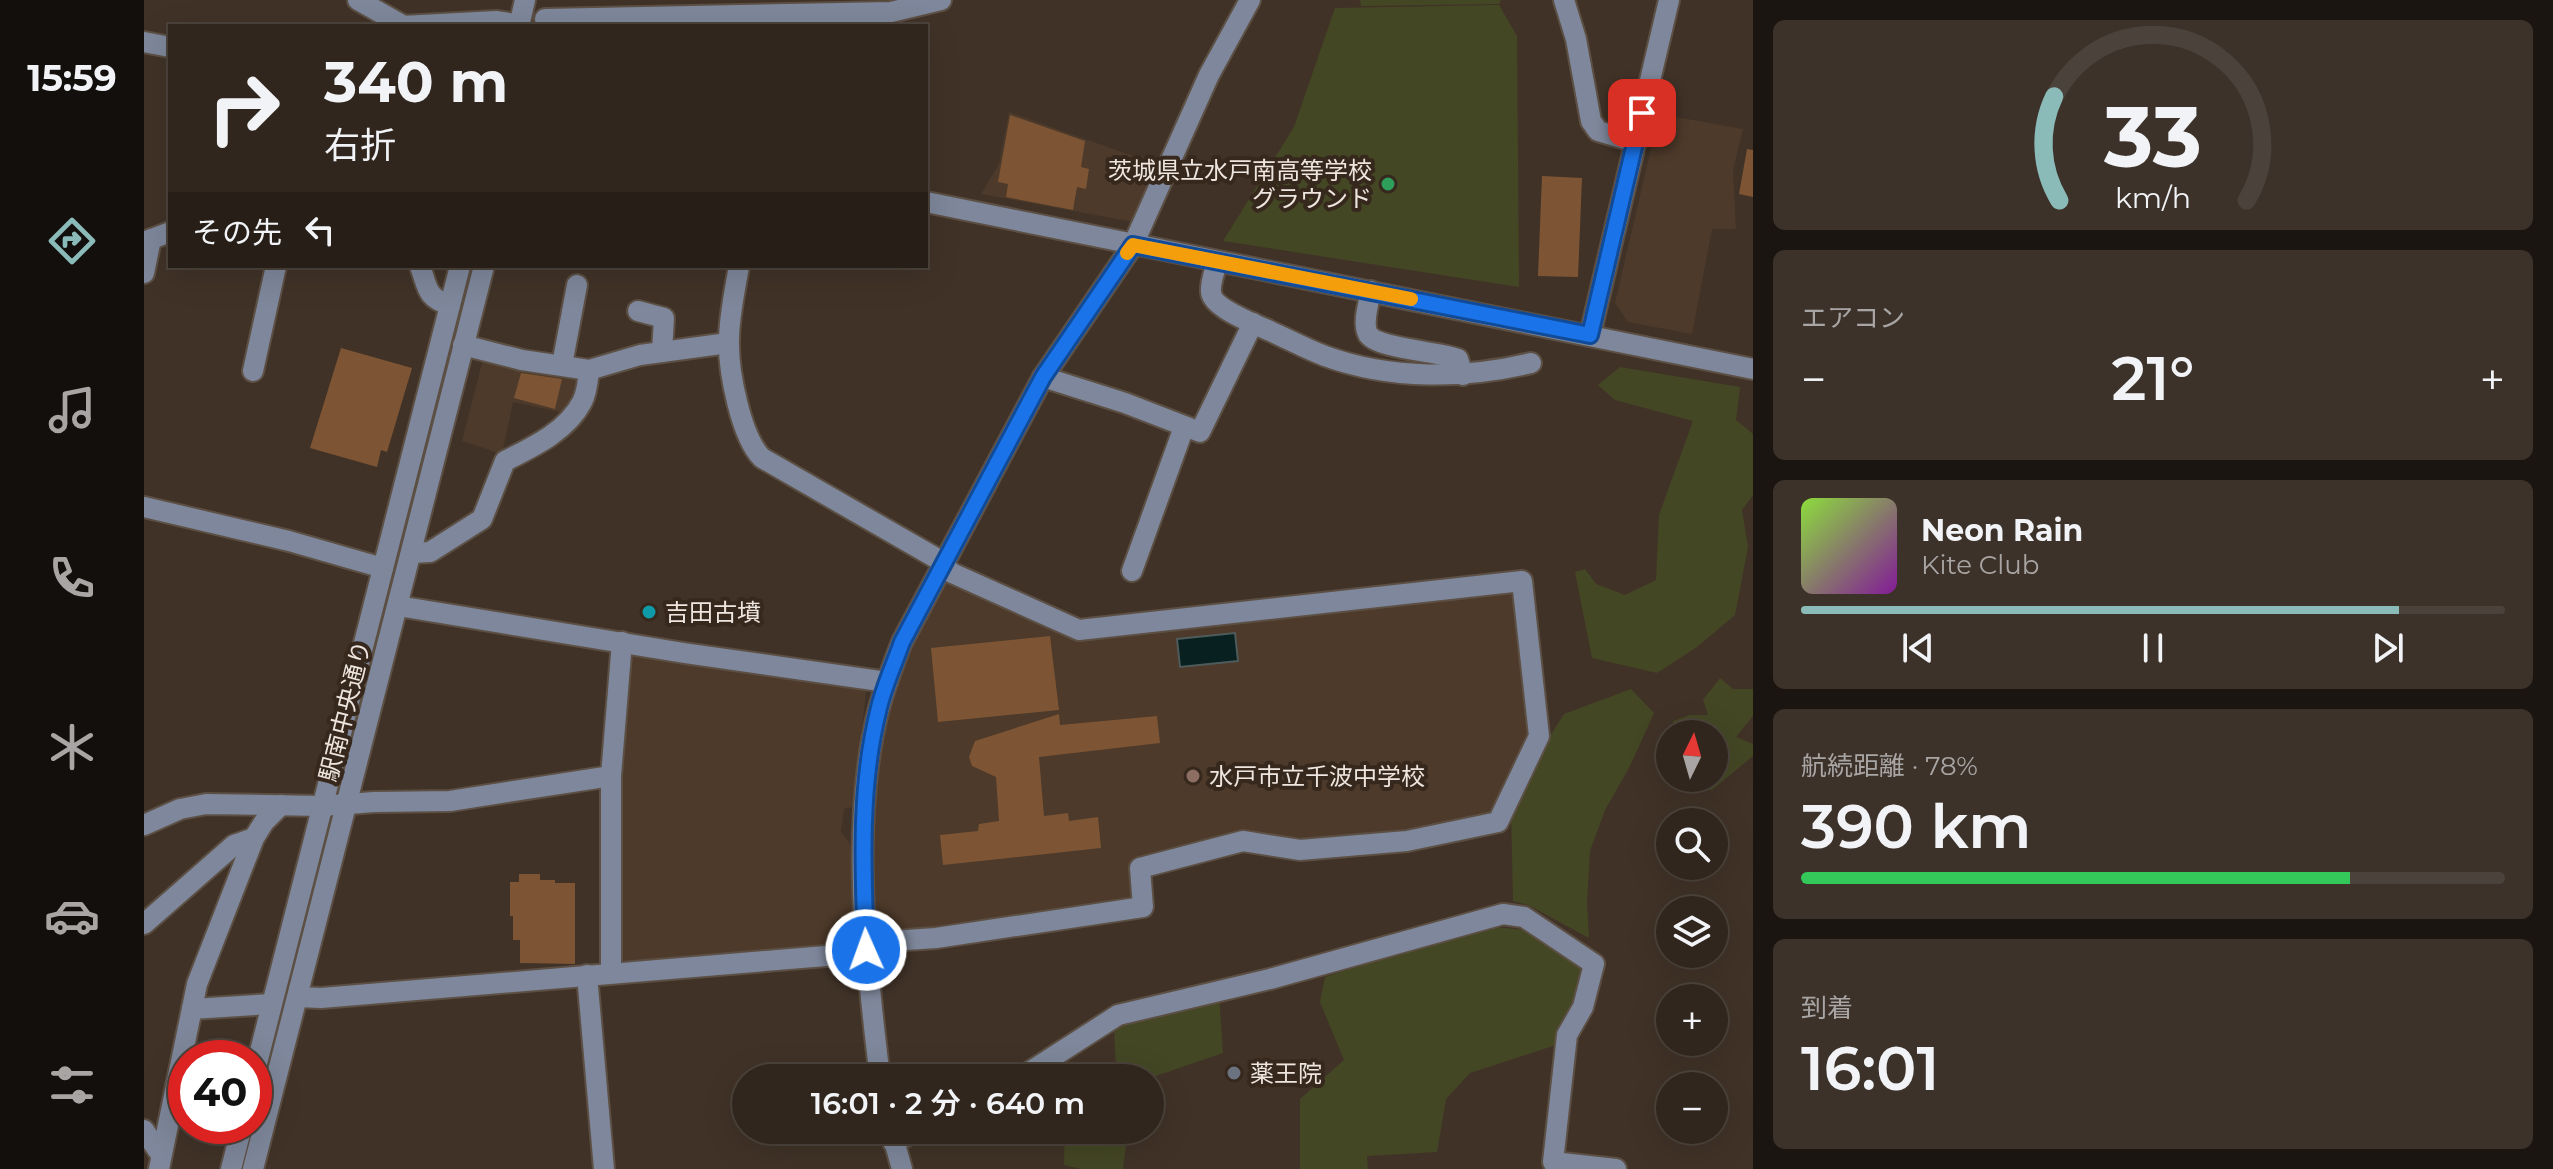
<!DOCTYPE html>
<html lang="ja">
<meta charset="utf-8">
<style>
:root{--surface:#30261d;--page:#3c322a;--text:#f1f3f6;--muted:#a8a5a4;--line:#4b433b;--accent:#8bbbb9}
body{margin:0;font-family:Montserrat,"Noto Sans JP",sans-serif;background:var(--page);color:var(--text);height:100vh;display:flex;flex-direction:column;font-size:30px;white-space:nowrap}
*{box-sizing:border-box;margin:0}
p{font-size:26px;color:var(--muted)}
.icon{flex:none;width:44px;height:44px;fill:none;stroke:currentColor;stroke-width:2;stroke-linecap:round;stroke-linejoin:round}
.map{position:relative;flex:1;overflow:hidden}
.side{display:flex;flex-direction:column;gap:20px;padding:20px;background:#1a1510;width:800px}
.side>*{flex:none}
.banner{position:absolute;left:24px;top:24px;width:760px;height:244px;border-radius:0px;box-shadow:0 8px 32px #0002,0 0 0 2px var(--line);background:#30261d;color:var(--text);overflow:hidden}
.needle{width:52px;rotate:5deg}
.buttons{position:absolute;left:1512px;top:720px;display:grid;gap:16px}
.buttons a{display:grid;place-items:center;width:72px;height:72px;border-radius:50%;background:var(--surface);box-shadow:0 8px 32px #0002,0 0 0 2px var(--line);font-size:40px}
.speed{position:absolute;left:24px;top:1040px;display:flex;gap:16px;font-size:40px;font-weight:700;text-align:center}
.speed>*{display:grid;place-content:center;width:104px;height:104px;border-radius:50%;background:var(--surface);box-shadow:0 8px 32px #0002,0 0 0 2px var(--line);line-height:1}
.speed .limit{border:12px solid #d22;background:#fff;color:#111}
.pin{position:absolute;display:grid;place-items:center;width:68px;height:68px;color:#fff;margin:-34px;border-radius:16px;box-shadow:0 4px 12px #0006}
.me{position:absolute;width:88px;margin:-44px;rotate:358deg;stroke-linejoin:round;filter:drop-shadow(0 0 6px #0008)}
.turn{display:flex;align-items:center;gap:28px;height:168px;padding:0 24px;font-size:36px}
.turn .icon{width:104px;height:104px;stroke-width:2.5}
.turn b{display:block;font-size:56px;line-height:68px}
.then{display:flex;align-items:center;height:76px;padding:0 24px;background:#0003;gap:16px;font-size:30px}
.big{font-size:60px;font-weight:600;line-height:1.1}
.side .card{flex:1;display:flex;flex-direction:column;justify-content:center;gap:12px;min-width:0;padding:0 28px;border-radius:12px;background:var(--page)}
.side .dial{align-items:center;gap:0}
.dial svg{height:208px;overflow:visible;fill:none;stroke:var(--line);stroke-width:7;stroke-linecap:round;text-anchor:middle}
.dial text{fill:var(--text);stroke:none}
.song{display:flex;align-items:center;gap:24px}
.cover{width:96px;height:96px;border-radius:12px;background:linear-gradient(135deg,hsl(90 70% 55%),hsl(290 70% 35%))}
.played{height:8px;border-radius:4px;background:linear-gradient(90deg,var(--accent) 85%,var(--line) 85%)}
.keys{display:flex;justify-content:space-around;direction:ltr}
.heat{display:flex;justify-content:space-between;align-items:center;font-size:44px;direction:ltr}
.charge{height:12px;border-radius:6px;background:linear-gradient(90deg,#34c759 78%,var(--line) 0)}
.trip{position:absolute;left:588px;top:1064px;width:432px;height:80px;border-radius:40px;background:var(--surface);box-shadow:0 8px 32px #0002,0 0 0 2px var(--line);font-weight:600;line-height:80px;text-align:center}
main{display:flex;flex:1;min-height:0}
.tabs{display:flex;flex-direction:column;width:144px;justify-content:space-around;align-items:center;background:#130f0c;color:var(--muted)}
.tabs .icon{width:56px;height:56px}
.tabs .active{color:var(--accent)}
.tabs b{font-size:36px;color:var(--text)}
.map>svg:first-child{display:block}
.built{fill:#4d3a2a}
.green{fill:#444724}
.water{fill:#092021;stroke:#4e5b5a;stroke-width:2}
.building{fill:#7d5534}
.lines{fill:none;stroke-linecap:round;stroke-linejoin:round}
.minor-casing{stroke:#5c4f44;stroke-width:24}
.minor{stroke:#7e879b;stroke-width:20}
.route-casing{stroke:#114b97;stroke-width:20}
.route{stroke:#1a73e8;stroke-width:14}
.slow{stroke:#f59e0b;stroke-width:14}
.leisure-dot{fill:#2e9e5b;stroke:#36281d;stroke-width:3}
.culture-dot{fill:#0f9aa8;stroke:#36281d;stroke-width:3}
.education-dot{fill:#8d6e63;stroke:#36281d;stroke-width:3}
.worship-dot{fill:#6b7280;stroke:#36281d;stroke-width:3}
.labels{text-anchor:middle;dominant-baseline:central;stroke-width:8;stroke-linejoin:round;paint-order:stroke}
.poi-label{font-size:24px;fill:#eee5de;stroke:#36281d;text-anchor:start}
.street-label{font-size:24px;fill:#eee5de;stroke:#36281d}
</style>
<main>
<nav class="tabs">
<b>15:59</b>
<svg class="icon active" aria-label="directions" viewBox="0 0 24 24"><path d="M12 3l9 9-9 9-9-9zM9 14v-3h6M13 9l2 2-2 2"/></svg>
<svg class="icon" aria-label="music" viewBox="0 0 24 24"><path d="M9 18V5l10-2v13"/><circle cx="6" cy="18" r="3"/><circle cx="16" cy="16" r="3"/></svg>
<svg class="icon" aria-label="phone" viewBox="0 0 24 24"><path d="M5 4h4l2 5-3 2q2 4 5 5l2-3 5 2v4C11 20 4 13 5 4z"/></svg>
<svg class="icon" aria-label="climate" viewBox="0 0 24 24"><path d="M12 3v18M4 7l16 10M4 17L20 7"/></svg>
<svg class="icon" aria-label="car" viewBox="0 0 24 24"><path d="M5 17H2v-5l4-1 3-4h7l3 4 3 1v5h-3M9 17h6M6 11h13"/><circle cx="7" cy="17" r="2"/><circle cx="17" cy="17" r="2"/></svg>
<svg class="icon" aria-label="filters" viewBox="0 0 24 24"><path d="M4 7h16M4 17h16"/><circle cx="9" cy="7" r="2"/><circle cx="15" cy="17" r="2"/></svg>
</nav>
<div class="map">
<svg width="1609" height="1169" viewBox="0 0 1609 1169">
<rect width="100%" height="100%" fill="#403227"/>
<g class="built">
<polygon points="865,112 1017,166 989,222 837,194 855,164"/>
<polygon points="1515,114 1599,129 1589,170 1592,229 1568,229 1548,334 1484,322 1471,303"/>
<polygon points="340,355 442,377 425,414 369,402 358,454 318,441"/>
<polygon points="804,577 935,635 1370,589 1386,739 1348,814 1271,830 1147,841 990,864 991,903 797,932 732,935 728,928 728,830 734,749 742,713 772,630"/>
<polygon points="481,651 723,684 709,807 700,809 697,832 711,851 712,940 703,946 485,965 475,955 473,791"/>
</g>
<g class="green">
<polygon points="1216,0 1357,0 1355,4 1217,6"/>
<polygon points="1355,5 1373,36 1375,287 1079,241 1150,127 1191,8"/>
<polygon points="1476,367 1596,387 1592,420 1609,434 1609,495 1598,510 1604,547 1591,615 1553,647 1513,673 1448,658 1431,572 1441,569 1452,584 1481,595 1512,580 1515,515 1549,421 1471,400 1454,385"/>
<polygon points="1576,678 1589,689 1609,689 1609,716 1592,737 1609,744 1609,756 1568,790 1544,789 1538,778 1570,778 1570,734 1530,734 1529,721 1546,715 1564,715 1559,700"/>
<polygon points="1487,689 1510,713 1486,766 1461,810 1446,851 1443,903 1445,938 1384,905 1369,901 1367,809 1388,765 1420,714"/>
<polygon points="1340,926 1383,930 1440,967 1435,1003 1420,1019 1412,1045 1326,1073 1302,1099 1293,1152 1223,1156 1224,1169 1156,1169 1156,1099 1200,1060 1176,1002 1181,977"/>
<polygon points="1075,994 1079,1053 1006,1078 957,1078 972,1068 970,1029"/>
<polygon points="921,1130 984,1130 979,1169 937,1169 920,1165"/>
</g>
<polygon class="water" points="1091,633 1094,661 1036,667 1033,639"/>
<g class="building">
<polygon points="866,115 941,141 937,167 945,169 942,189 933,187 929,210 862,197 864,184 854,182"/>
<polygon points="1603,149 1609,150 1609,197 1595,194"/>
<polygon points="1398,176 1438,178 1434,277 1394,276"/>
<polygon points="197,348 268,368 243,452 237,450 233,467 166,448"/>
<polygon points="377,373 418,379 411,409 370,398"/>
<polygon points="906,636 915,710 794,722 787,648"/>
<polygon points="915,714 916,725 1013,716 1016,743 895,757 900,816 924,813 925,821 954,817 957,848 799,865 796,835 834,831 835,824 855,821 852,777 828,766 825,757 831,741"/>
<polygon points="375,874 396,874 396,880 411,880 411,883 431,883 431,964 376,963 376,940 369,940 369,916 366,916 366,882 375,882"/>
</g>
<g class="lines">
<defs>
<g id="minor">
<polyline points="214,0 258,25"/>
<polyline points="1420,0 1432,39 1447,121 1454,131 1491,142"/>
<polyline points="401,19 747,12 797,0"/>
<polyline points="258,26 353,21 376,25"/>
<polyline points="375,26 381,0"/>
<polyline points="0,42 26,47"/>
<polyline points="782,202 1609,369"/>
<polyline points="0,242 26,232"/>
<path d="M 1073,262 C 1071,271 1066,282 1067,292 C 1068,308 1111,324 1126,331 C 1144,339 1162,349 1181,356 C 1247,380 1320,379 1387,363"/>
<path d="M 276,266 C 284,288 282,298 306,305"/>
<polyline points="0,273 7,239"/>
<path d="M 1227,291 C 1225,302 1218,323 1224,334 C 1233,349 1295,351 1314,359 L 1319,375"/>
<polyline points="494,311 520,318 518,352"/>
<polyline points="1446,335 1525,0"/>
<polyline points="319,345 378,360 445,370 496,355 584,343"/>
<polyline points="418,365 433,285"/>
<polyline points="109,371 132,266"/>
<polyline points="899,377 981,403 1056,432 1109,323"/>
<polyline points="0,507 145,541 239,568"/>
<path d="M 268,553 L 286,552 L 338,519 L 361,461 C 389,447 423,431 438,402 C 443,393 444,380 445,370"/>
<polyline points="988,571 1040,427"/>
<polyline points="254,606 540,653 743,682"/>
<polyline points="0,825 36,809 62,804 178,806 230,802 306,801 467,776"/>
<polyline points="0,924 90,845 110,838"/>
<polyline points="467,972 467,776 478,642"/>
<polyline points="443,975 460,1169"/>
<path d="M 154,997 L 177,998 L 706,954 L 722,950 L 732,942 L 792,938 L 999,907 L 996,868 L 1099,841 L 1156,850 L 1263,841 L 1354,822 L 1395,736 L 1378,581 L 935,630 L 808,573 L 792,558 L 618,458 C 597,437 584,371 585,340 C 585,316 591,290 595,266"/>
<polyline points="48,1009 127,1004"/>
<polyline points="110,1075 316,266"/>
<path d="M 736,1078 C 722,964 706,824 734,712 C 740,688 749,665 758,642 L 899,377 L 989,245 L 1065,75 L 1106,0"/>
<polyline points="876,1078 974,1015 1126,979 1359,914 1380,917 1450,964 1439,1007 1423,1035 1409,1162 1472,1169"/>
<polyline points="0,1130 17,1155"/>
<polyline points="747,1130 758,1169"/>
<polyline points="749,1142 775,1130"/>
<polyline points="15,1169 53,984 110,838 120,822 137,805"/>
<polyline points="87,1169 98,1126"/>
<polyline points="109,1169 340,266"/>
</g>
</defs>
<use href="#minor" class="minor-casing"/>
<use href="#minor" class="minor"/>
</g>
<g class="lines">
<defs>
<path id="route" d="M 722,950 C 719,871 715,788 734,712 C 739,688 750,665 758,642 L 899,377 L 989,245 L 1446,335 L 1498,113"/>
</defs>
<use href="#route" class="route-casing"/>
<use href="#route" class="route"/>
<polyline class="slow" points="983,253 989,245 1267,299"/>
</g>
<circle class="leisure-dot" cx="1244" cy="184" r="8"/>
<circle class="culture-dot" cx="505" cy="612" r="8"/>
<circle class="education-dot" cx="1049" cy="776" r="8"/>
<circle class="worship-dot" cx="1090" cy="1073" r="8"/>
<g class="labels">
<g class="poi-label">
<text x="1228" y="170" text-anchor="end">茨城県立水戸南高等学校<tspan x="1228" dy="28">グラウンド</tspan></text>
<text x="521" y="612">吉田古墳</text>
<text x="1065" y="776">水戸市立千波中学校</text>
<text x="1106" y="1073">薬王院</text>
</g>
<g class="street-label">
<text transform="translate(201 711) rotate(-76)">駅南中央通り</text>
</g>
</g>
</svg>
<div class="buttons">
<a><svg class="needle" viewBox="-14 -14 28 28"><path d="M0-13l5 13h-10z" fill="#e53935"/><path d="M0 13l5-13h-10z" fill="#a8a5a4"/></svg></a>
<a><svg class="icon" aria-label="search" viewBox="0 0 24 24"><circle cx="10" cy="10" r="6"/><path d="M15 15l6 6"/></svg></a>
<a><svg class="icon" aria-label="layers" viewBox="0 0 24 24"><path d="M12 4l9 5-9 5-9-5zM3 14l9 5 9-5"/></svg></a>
<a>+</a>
<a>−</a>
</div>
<div class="speed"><div class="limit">40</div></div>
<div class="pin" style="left:1498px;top:113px;background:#d93025"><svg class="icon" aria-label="arrive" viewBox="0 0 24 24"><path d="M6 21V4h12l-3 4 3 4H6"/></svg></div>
<svg class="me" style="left:722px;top:950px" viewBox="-20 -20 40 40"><circle r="17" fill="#1a73e8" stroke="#fff" stroke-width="3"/><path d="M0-11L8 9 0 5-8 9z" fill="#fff"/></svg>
<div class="trip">16:01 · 2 分 · 640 m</div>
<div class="banner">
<div class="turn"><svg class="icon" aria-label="right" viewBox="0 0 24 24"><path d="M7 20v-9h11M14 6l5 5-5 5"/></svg><div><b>340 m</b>右折</div></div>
<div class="then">その先<svg class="icon" aria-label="left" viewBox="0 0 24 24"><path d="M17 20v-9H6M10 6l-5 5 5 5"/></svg></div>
</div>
</div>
<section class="side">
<div class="card dial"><svg viewBox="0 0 100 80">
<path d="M14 69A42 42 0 1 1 86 69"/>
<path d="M14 69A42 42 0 0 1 12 29" stroke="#8bbbb9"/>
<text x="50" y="56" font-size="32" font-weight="700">33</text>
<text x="50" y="72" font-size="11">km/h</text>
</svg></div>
<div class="card"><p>エアコン</p>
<div class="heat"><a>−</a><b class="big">21°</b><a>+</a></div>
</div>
<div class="card">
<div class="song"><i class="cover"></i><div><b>Neon Rain</b><p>Kite Club</p></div></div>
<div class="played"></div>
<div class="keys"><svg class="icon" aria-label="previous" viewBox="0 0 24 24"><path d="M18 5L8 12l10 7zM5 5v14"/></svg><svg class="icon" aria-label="pause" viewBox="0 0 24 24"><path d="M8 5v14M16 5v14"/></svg><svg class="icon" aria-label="next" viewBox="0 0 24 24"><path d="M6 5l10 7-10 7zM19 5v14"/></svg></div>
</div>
<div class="card"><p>航続距離 · 78%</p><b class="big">390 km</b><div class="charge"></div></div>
<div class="card"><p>到着</p><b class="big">16:01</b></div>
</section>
</main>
